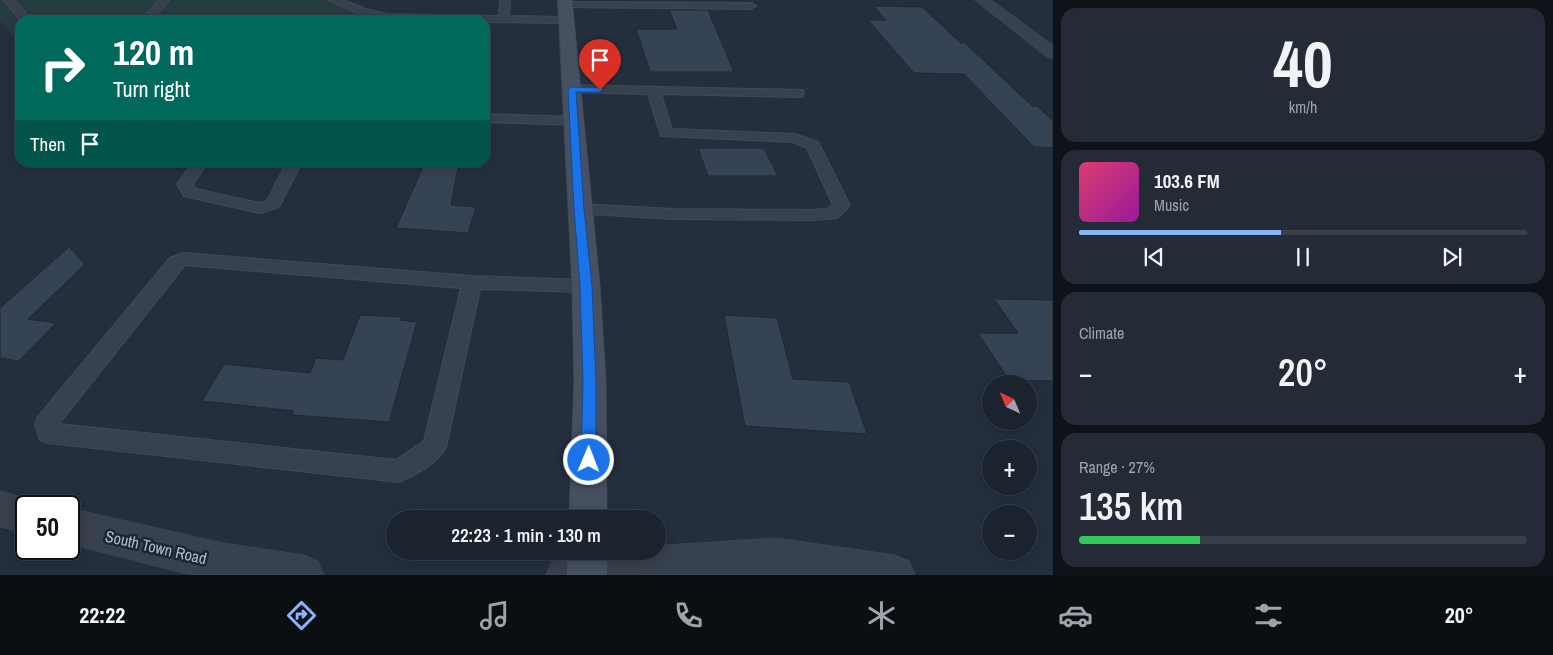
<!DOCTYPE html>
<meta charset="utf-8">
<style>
:root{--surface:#1b232e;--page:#242b36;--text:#f1f3f6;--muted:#a0a4aa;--line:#39404a;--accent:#8ab4f8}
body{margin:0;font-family:"Archivo Narrow",sans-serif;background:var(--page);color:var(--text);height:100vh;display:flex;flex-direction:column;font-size:19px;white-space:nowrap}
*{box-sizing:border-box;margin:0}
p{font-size:16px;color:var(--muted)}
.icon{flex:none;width:28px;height:28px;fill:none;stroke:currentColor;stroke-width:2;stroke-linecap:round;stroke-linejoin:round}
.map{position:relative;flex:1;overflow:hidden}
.side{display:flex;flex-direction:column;gap:8px;padding:8px;background:#0f1319;width:500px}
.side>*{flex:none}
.hud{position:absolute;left:15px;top:15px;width:475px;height:152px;border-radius:15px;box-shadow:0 2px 12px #0003,0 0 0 1px var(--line);background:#00695c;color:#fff;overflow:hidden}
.needle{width:32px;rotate:316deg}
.fabs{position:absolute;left:982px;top:375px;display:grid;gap:10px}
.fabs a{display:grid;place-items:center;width:55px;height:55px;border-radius:50%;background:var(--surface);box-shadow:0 2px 12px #0003,0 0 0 1px var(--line);font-size:25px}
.speed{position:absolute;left:15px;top:495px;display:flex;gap:10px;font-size:25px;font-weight:700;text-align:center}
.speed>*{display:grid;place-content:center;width:65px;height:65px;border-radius:50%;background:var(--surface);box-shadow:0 2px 12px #0003,0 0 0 1px var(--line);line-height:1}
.speed .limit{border:2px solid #111;border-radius:8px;background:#fff;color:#111}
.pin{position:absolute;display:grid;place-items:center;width:42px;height:42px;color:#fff;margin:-51px -21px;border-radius:50% 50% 50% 0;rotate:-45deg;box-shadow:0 0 5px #0007}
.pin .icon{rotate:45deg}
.me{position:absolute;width:55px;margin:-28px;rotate:1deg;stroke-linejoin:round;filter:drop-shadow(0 0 4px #0008)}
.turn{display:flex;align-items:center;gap:18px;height:105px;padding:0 15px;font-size:22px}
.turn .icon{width:65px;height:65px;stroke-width:2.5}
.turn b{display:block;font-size:35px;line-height:42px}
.then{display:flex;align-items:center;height:48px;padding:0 15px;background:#0003;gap:10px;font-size:19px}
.big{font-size:38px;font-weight:600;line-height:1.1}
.side .widget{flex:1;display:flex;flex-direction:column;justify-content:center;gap:8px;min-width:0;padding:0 18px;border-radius:15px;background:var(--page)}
.side .dial{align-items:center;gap:0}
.dial b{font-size:65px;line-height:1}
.song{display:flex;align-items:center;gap:15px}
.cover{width:60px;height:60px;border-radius:8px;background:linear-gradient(135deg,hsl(340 70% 55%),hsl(300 70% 35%))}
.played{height:5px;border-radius:2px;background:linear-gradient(90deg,var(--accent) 45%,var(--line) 45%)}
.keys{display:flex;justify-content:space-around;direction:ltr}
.heat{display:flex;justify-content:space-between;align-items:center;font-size:28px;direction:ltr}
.charge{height:8px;border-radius:4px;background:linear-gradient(90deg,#34c759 27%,var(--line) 0)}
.trip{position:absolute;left:386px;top:510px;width:280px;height:50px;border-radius:25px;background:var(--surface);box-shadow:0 2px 12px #0003,0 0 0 1px var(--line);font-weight:600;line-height:50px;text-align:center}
.menu{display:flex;height:80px;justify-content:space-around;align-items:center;background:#0b0e12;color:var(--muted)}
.menu .icon{width:35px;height:35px}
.menu .active{color:var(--accent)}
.menu b{font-size:22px;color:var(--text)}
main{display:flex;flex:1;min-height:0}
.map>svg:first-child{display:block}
.green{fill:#263c3f}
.building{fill:#364354;stroke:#1f2835}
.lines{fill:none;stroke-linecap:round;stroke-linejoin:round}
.service-casing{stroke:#414a57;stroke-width:2}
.minor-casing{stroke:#414a57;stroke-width:1}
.secondary-casing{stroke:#414a57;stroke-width:1}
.service{fill:#38414e;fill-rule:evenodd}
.minor{fill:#38414e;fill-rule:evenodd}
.secondary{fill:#465061;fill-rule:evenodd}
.route{fill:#1a73e8;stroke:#114b97}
.labels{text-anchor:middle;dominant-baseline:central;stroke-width:5;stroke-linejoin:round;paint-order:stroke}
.near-street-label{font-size:16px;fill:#b4bcc9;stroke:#1d2633}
</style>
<main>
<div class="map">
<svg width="1053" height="575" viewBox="0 0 1053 575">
<rect width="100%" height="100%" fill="#242f3e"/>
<polygon class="green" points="0,0 336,0 366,16 402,20 20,20 20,44 0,21"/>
<g class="building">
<polygon points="873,6 922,7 962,44 964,42 1032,106 1037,106 1053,121 1053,148 1034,147 964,74 914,73 868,20 886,20"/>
<polygon points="669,10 708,10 734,72 650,72 636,29 677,29"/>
<polygon points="698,148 764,148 778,176 708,176"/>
<polygon points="425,162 459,162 451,205 476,207 468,233 396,228"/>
<polygon points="69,247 85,264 28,319 56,323 19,361 0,358 0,308"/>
<polygon points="994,299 1053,300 1053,383 1051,381 1009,380 978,333 1018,333"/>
<polygon points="360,315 401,317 400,320 417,322 389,422 292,415 294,411 202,401 224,364 310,373 316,358 343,360"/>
<polygon points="724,315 777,318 793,379 849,382 867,434 745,426"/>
</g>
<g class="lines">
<defs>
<g id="service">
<polygon points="3,0 14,0 32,20 21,20"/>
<polygon points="159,0 169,0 152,20 141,20"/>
<polygon points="329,0 343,0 366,9 387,14 499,16 500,0 510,0 509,16 567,17 572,20 567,23 485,22 485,20 386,20 359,14"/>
<polygon points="566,2 751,3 756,6 751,9 562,7 561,5"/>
<polygon points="572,85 803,90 804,93 803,96 798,97 661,94 672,129 795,134 818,142 850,206 837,218 812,220 673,219 573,213 571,209 573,205 579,204 673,209 812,210 827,209 833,205 807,148 793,142 661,136 648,94 568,92 566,89 568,86"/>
<polygon points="485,114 575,117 582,121 575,125 485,122"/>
<polygon points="193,162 208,162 193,184 196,189 259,203 267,201 287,162 302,162 279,207 260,213 184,196 177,184"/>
<path d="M 183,253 L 472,276 L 586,280 L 593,281 L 595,286 L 593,291 L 586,292 L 480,289 L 446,447 C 439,462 414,476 399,482 L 48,443 L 40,440 L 35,424 L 38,417 L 170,258 ZM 185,265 L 461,288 L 424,441 L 396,460 L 59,424 Z"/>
</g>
<g id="minor">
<polygon points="975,0 991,0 1053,45 1053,58 1047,57"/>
<polygon points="0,491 39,502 41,506 26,506 26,533 0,527"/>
<polygon points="69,508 223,543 304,555 318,561 324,575 191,575 69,544"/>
<polygon points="776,538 895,555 909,561 915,575 546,575 552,561 581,551 658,551 658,546"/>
</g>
<g id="secondary">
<polygon points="558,0 572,0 600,286 606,381 607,519 569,519 574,381 572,286"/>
<rect x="567" y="551" width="40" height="24"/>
</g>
</defs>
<use href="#service" class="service-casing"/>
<use href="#minor" class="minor-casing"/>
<use href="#secondary" class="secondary-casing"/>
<use href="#service" class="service"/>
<use href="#minor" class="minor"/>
<use href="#secondary" class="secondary"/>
</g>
<polygon class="route" points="572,87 600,88 603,90 600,92 576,92 584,209 592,286 596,381 596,460 594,464 589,466 583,464 581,460 583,381 580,286 574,209 568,89"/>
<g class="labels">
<g class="near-street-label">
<text transform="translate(156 547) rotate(13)">South Town Road</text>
</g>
</g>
</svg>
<div class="fabs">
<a><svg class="needle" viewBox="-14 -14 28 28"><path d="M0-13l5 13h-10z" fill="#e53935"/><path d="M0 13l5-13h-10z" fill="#a0a4aa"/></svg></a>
<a>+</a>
<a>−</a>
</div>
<div class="speed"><div class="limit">50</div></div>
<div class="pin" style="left:600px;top:90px;background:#d93025"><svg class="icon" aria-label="arrive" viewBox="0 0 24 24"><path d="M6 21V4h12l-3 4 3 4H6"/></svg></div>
<svg class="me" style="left:589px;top:460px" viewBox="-20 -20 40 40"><circle r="17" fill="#1a73e8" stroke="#fff" stroke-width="3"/><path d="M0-11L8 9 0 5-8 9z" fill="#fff"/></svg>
<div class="trip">22:23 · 1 min · 130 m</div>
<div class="hud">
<div class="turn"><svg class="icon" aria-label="right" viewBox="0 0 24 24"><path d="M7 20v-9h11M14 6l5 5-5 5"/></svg><div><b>120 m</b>Turn right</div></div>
<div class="then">Then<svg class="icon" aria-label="arrive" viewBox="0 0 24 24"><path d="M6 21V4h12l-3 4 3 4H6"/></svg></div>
</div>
</div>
<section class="side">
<div class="widget dial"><b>40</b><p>km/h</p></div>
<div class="widget">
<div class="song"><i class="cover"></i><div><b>103.6 FM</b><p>Music</p></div></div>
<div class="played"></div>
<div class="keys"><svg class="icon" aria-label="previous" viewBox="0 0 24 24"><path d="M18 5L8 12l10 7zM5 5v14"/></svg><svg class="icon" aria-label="pause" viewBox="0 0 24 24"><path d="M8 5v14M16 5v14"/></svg><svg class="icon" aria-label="next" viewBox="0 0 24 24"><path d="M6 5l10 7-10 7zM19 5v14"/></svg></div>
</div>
<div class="widget"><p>Climate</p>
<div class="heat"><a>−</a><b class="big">20°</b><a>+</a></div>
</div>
<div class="widget"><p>Range · 27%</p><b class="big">135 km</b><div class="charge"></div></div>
</section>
</main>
<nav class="menu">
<b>22:22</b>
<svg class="icon active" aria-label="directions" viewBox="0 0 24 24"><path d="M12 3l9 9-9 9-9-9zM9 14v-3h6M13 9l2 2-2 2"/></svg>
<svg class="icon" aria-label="music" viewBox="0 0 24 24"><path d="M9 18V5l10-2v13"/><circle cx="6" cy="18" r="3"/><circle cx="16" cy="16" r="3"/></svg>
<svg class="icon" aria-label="phone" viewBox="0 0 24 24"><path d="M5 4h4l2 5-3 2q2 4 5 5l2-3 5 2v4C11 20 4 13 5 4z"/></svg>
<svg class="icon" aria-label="climate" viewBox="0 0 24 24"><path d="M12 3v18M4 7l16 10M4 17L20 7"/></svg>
<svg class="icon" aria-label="car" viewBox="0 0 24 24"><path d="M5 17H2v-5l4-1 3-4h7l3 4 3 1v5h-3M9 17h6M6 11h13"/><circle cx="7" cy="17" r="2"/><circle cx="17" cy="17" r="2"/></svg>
<svg class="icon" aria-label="filters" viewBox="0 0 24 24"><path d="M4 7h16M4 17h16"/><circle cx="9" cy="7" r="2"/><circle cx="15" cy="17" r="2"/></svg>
<b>20°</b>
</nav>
